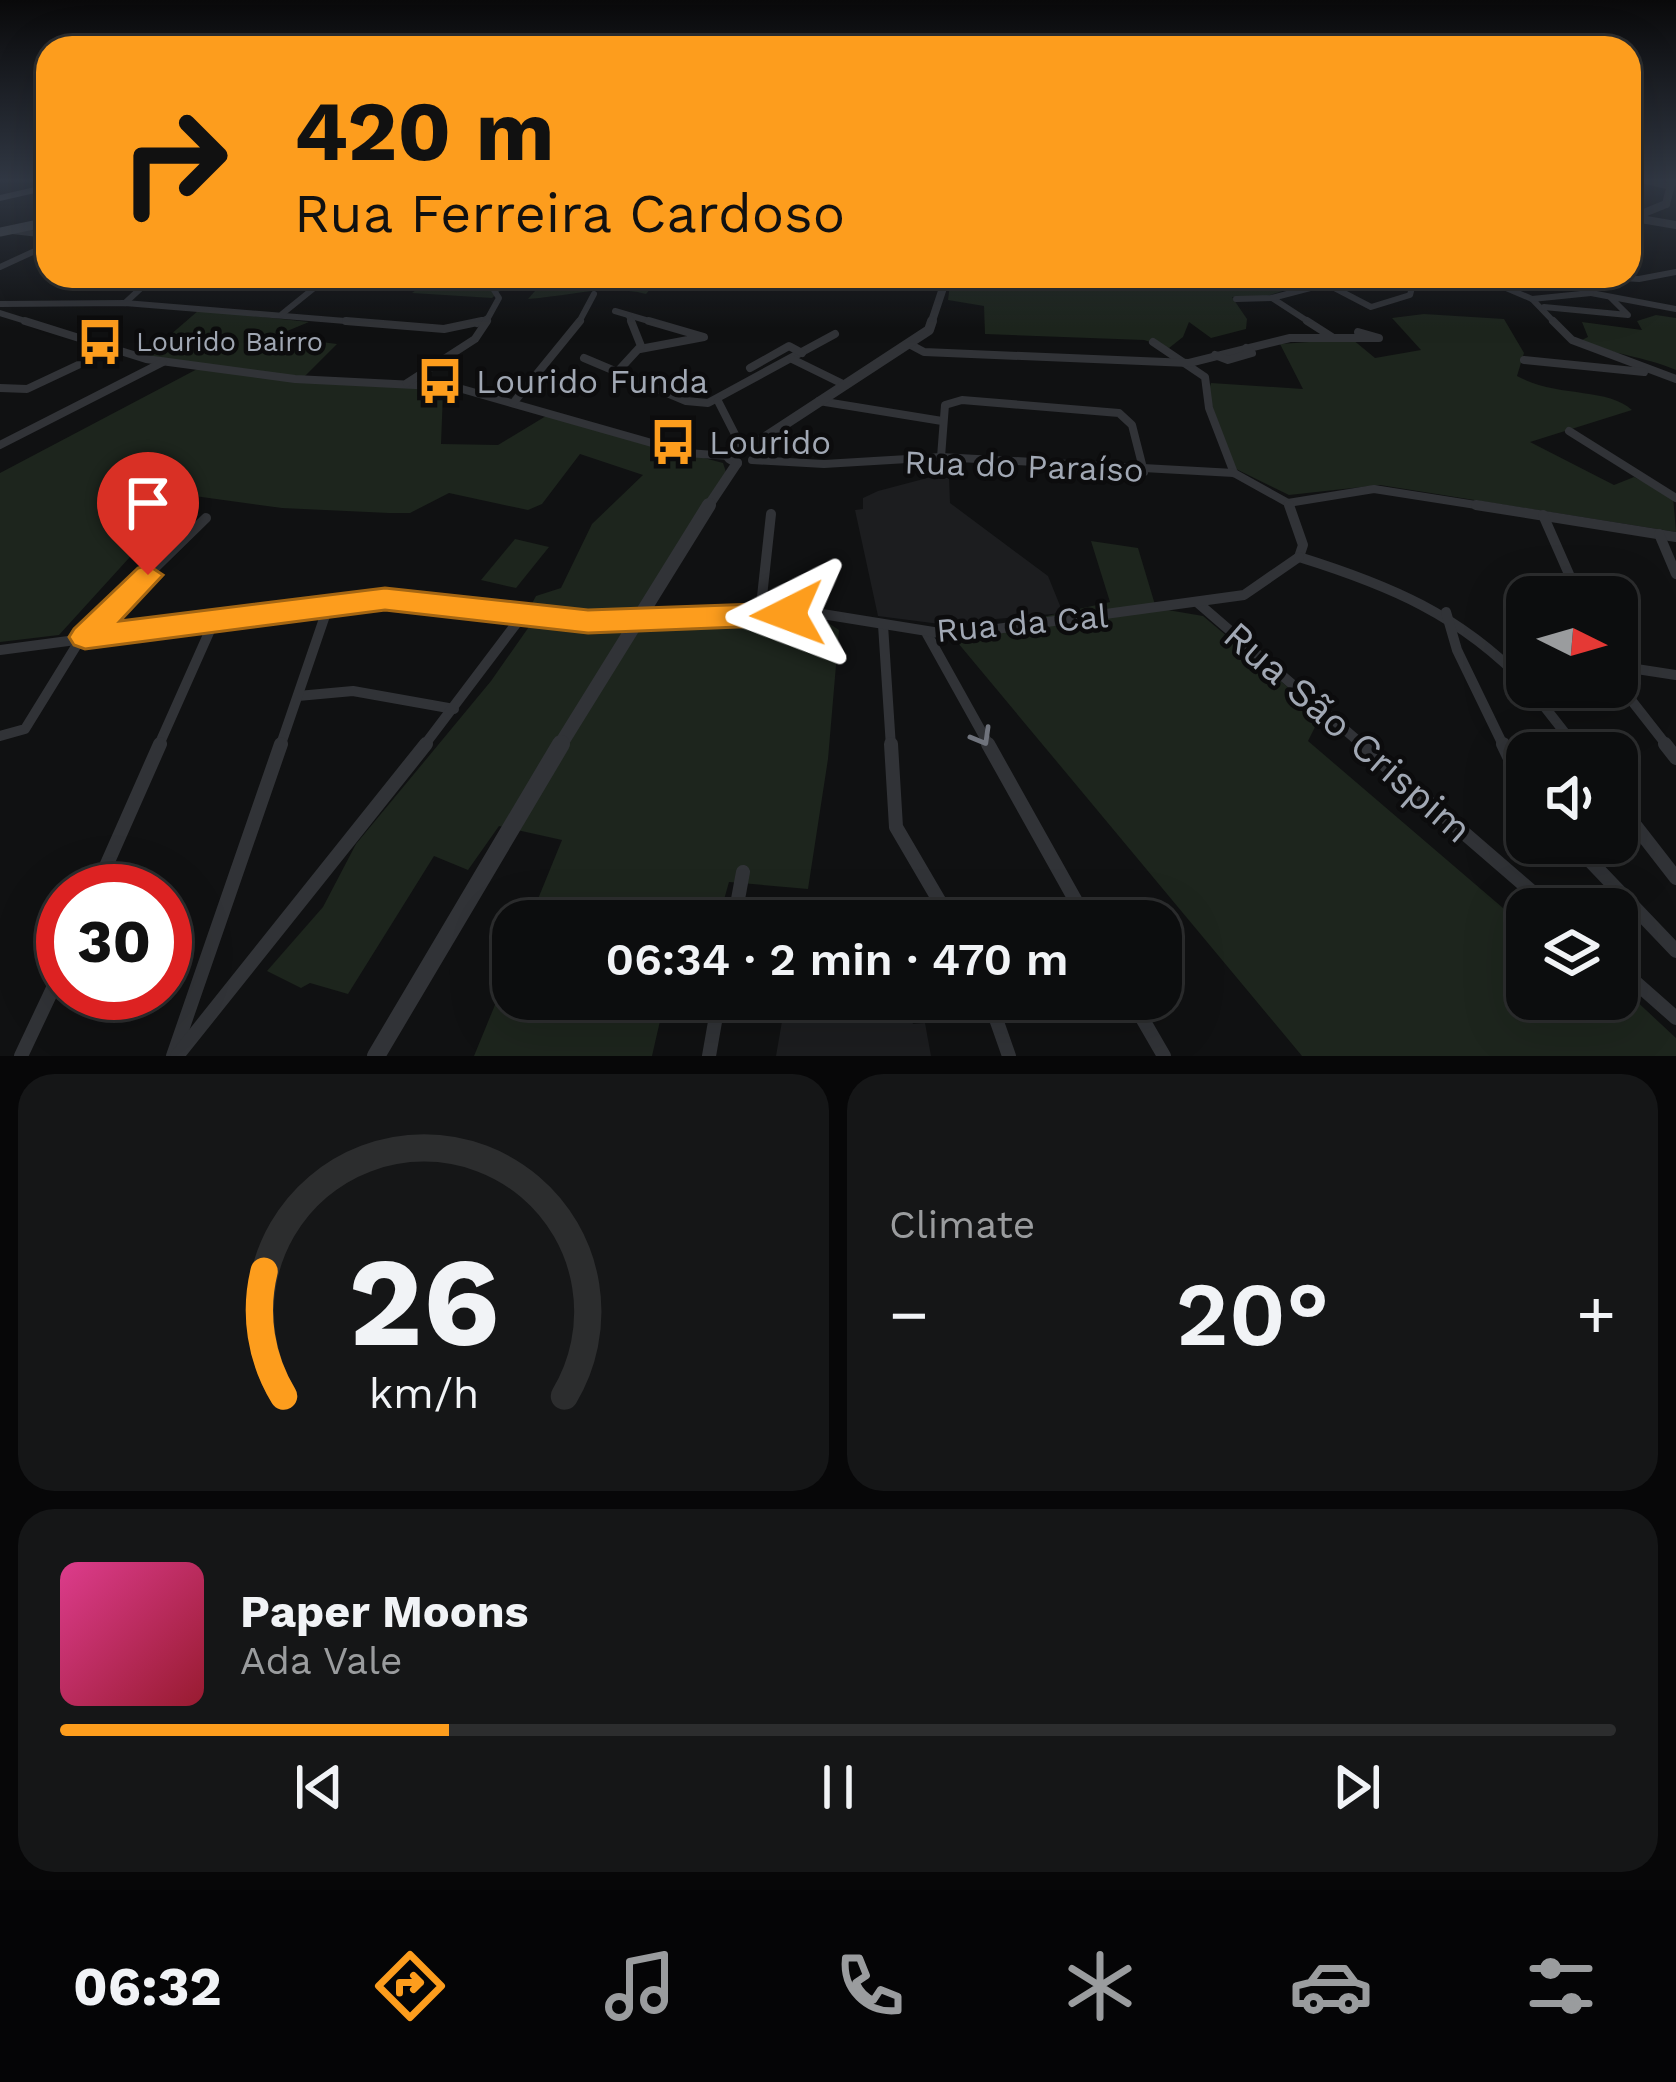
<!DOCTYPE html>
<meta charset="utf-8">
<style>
:root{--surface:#0c0d0e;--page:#151617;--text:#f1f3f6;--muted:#9a9c9e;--line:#2c2d2e;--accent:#fd9d1d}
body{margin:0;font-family:"Work Sans",sans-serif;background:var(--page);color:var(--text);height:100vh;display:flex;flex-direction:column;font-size:45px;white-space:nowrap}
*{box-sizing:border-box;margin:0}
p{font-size:39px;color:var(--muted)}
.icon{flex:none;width:66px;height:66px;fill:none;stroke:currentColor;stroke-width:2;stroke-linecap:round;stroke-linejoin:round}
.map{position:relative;height:1056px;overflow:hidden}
.details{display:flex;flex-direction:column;gap:18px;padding:18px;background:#070708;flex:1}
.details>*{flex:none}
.banner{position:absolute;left:36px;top:36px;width:1605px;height:252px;border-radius:36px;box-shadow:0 12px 48px #0002,0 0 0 3px var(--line);background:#fd9d1d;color:#111;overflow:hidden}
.needle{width:78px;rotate:95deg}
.tools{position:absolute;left:1506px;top:576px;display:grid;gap:24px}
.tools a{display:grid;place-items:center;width:132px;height:132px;border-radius:24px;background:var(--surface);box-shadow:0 12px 48px #0002,0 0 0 3px var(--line);font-size:60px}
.speed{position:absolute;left:36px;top:864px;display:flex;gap:24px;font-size:60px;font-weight:700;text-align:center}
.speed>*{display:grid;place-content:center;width:156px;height:156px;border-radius:50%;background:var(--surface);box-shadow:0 12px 48px #0002,0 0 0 3px var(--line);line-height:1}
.speed .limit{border:18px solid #d22;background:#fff;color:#111}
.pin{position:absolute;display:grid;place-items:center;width:102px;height:102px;color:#fff;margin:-123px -51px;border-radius:50% 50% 50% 0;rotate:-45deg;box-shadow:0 0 12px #0007}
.pin .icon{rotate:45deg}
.me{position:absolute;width:132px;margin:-66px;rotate:267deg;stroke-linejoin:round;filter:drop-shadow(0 0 9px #0008)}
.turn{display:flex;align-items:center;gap:42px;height:252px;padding:0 60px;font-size:54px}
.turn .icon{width:156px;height:156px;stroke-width:2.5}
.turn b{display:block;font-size:84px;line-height:102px}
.big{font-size:90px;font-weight:600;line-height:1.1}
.details .card{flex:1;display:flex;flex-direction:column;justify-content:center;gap:18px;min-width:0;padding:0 42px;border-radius:36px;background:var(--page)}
.details .dial{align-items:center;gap:0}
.dial svg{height:312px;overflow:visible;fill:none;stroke:var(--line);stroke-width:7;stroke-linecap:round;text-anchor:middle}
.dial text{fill:var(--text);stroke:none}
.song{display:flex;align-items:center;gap:36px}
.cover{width:144px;height:144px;border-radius:18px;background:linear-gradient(135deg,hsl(330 70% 55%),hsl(350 70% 35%))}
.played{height:12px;border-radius:6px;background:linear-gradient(90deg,var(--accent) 25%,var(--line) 25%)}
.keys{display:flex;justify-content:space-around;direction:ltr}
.heat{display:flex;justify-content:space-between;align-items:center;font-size:66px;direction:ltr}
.details .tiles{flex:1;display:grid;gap:18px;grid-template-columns:1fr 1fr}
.card:last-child{grid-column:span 2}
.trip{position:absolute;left:492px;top:900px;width:690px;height:120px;border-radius:36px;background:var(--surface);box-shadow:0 12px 48px #0002,0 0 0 3px var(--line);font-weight:600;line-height:120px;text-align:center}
.tab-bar{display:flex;height:192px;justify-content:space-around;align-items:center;background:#050506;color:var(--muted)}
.tab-bar .icon{width:84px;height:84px}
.tab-bar .current{color:var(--accent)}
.tab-bar b{font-size:54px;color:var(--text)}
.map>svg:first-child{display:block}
.built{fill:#1c1d1f}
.green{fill:#1d251d}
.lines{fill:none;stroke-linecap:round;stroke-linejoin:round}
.minor-far3{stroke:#313337;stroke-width:6}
.minor-far2{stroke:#313337;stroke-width:8}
.minor-far1{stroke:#313337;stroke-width:10}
.minor{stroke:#313337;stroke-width:14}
.tertiary-far3{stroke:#313337;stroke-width:8}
.tertiary-far2{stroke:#313337;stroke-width:10}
.tertiary-far1{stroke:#313337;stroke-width:14}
.tertiary{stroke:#313337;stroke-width:18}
.secondary{stroke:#3f4247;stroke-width:9}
.primary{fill:#4d5056;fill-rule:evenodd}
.oneway{stroke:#6f737c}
.route{fill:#fd9d1d;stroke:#a46613;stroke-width:3}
.labels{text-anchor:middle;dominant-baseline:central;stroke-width:9;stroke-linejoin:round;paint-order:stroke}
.far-poi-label{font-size:27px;fill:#a1a8b4;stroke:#0c0c0d;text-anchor:start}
.poi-label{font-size:33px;fill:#a1a8b4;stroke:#0c0c0d;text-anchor:start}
.street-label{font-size:33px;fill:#a1a8b4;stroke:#0c0c0d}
.near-street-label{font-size:39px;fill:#a1a8b4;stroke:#0c0c0d}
</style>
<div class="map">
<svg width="1676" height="1056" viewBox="0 0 1676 1056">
<rect width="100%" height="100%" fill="#101112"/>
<g class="built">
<polygon points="931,477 949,478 950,503 1048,576 1063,613 940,624 878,616 855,510 863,509 863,498 878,491"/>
<polygon points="811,999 908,999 913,1024 925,1023 931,1056 776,1056 785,1004"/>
</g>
<g class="green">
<polygon points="434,276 517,276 492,298 412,293"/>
<path d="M 548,276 L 642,276 L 652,287 L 646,294 C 604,284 572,296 528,299 Z"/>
<polygon points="959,276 1309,276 1317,280 1264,297 1232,297 1247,319 1246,329 1211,338 1189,322 1183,337 1169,348 1144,340 985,334 984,306 948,300 950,284"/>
<path d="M 199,310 L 309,322 L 275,336 L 337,344 L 305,376 L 308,381 C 334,384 429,384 443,393 L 441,444 L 498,445 L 546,416 L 723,463 L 726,472 L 638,627 L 759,621 L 830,624 L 839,630 L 828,759 L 808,889 L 729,882 L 718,921 L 529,921 L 562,840 L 499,826 L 468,870 L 434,856 L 348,994 L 310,983 L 301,988 L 267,971 L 323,907 L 356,844 L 491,681 L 540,611 L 529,609 L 536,596 L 561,588 L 592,524 L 643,475 L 580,454 L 542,504 L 528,510 L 449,493 L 410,513 L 389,513 L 282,508 L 180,494 L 165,502 L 159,525 L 59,635 L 0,642 L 0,473 L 201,367 L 147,355 Z"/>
<path d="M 1424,314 L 1504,319 L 1524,353 L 1517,376 C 1557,398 1607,387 1632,410 L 1530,442 L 1614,485 L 1634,477 L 1673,496 L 1676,532 L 1380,485 L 1289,495 L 1234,468 L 1208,394 L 1211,383 L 1303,389 L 1280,344 L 1352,339 L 1375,358 L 1421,350 L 1392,318 Z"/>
<path d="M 1656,315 L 1676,318 L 1676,370 C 1643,356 1614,355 1580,341 L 1588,337 L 1582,322 L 1642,330 L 1637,321 Z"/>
<polygon points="515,539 549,547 516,588 481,580"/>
<polygon points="1091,541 1138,548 1156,608 1203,616 1321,715 1308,741 1510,914 1527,918 1527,999 1617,999 1617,983 1676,1038 1676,1056 1302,1056 953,637 1110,602"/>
<polygon points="513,961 513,999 665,999 652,1056 474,1056"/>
</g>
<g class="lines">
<g class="minor-far3">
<polyline points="1646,181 1671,187"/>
<polyline points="12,231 48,235"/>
<polyline points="0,267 48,245"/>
<polyline points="485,276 499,298 488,318"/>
<polyline points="1478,276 1532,299 1556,324"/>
<polyline points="1551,276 1591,293 1676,309"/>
<polyline points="1589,276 1639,279 1676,272"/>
<polyline points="1323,282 1371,307 1410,295 1415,276"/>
<polyline points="1272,298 1312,324"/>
<polyline points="1236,299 1272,298 1356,276"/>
<polyline points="1532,299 1591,293"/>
<polyline points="125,303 154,276"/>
<polyline points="0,304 125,303 382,324"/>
<polyline points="1544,307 1628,315 1611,298"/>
<polyline points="615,311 659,324"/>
<polyline points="0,313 35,324"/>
<polyline points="282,314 329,276"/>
<polyline points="629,316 632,324"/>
<polyline points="477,324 488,318 485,324"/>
<polyline points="578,324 594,294"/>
</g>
<g class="minor-far2">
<polyline points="25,321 146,359 295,379 455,387 687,453 729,456"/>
<polyline points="346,321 444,329 482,321"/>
<polyline points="1307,321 1332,337"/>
<polyline points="1553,321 1572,340 1676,379"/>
<polyline points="1153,342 1205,377 1209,408 1234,473"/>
<polyline points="909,344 924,352 1189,363 1290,338 1379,338 1358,332 1364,335"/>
<polyline points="640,349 704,337 649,321"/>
<polyline points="1215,355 1228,360 1252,353 1246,348"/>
<polyline points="584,358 686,401 708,403 835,334"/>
<polyline points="792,359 845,385"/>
<polyline points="1524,360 1644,372"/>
<polyline points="750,368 789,346 802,353"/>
<polyline points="619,370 641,346 631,321"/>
<polyline points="407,383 475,339 487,321"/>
<polyline points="0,388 27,389 110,350"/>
<polyline points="718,401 742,448"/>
<polyline points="819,401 942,421"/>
<polyline points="514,402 580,321"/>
<polyline points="1569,431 1676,498"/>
<polyline points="0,445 163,362"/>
<polyline points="941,457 945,405 962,400 1119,413 1132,425 1144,472"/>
<polyline points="752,460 824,464 941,457 1234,473 1288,503"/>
<polyline points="1290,508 1288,503 1374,489 1495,508"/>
</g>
<g class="minor-far1">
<polyline points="1289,505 1303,545 1299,557"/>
<polyline points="1476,505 1676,537"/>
<polyline points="1543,515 1579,597"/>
<polyline points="1659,534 1676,574"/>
<path d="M 1299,557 C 1389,585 1461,615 1527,685"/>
<polyline points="1198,603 1365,747"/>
<polyline points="1446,612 1457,650 1504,747"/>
<polyline points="760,615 771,514"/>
<polyline points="883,625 891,747"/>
<polyline points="927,634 990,747"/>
<polyline points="0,650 385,599 588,621 816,613 952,635 1244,595 1299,557"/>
<polyline points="1617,666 1676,675"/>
<polyline points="1617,682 1668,747"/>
<polyline points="1529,687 1576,747"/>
<polyline points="298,696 353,691 454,709"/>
<polyline points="0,736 25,729 78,643 206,518"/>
<polyline points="158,747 215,619"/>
<polyline points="280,747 329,604"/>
<polyline points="423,747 522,616"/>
</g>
<g class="minor">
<polyline points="891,744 896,827 951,921"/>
<polyline points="988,744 1087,921"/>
<polyline points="1361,744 1552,909"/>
<polyline points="1503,744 1527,794"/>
<polyline points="1573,744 1580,753"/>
<polyline points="1665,744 1676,758"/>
<polyline points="1617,802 1676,878"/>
<polyline points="1573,843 1676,951"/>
<polyline points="95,891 160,744"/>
<polyline points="734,921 743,872"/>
<polyline points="1617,966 1676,1018"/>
<polyline points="989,999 1009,1056"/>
<polyline points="1131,999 1164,1056"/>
<polyline points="21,1056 63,967"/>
<polyline points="173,1056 281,744"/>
<polyline points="177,1056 426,744"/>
<polyline points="709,1056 719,999"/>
</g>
<g class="tertiary-far3">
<polyline points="1666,204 1672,181"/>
<polyline points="1629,217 1676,225"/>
<polyline points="1634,217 1666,204"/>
<polyline points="931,324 947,276"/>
</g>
<g class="tertiary-far2">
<polyline points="737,463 729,458 732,451 747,449 929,330 932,321"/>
<polyline points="707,508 737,463"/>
</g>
<polyline class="tertiary-far1" points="559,747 709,505"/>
<polyline class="tertiary" points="376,1056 561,744"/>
<polyline class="secondary" points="0,232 48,222"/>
<polygon class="primary" points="48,184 48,190 0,201 0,195"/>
</g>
<defs><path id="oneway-chevron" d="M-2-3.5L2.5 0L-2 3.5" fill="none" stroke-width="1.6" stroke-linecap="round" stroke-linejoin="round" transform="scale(3)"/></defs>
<use class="oneway" href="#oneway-chevron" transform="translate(982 737) rotate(60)"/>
<linearGradient id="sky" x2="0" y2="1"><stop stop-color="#09090a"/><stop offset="0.55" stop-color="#313844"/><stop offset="1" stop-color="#313844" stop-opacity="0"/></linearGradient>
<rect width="1676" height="328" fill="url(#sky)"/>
<polygon class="route" points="148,565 163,575 120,621 385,588 588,610 788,603 803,614 788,625 588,633 385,610 85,649 74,645 69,637 74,629 138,568"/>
<defs>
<symbol id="bus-bare" viewBox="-9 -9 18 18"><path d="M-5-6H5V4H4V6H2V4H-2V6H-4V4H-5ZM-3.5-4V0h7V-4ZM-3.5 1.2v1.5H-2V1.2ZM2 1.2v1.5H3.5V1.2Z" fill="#fd9d1d" stroke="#0c0c0d" stroke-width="2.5" paint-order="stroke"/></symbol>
</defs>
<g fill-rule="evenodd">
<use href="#bus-bare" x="67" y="309" width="66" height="66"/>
<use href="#bus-bare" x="407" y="348" width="66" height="66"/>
<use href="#bus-bare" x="640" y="409" width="66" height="66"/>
</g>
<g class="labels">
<g class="far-poi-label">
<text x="136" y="342">Lourido Bairro</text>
</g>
<g class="poi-label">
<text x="476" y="381">Lourido Funda</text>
<text x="709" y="442">Lourido</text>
</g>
<g class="street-label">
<text transform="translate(1024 466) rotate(2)">Rua do Paraíso</text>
<text transform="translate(1022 623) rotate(-5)">Rua da Cal</text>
</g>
<g class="near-street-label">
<text transform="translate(1348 732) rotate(41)">Rua São Crispim</text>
</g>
</g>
</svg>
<div class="tools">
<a><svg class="needle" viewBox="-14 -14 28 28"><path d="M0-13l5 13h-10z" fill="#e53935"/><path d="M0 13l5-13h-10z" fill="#9a9c9e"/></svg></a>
<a><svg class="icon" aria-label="sound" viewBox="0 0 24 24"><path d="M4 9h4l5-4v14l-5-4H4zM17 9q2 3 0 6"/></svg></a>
<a><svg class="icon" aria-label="layers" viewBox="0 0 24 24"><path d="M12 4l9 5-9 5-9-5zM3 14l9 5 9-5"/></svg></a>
</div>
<div class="speed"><div class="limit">30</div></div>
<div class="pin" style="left:148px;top:575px;background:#d93025"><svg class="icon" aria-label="arrive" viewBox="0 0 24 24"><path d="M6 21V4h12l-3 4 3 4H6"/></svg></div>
<svg class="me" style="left:788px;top:614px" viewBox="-20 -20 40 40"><path d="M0-17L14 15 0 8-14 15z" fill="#fd9d1d" stroke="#fff" stroke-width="4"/></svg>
<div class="trip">06:34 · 2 min · 470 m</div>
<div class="banner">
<div class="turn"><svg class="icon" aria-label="right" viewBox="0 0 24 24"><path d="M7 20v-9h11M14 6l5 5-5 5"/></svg><div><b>420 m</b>Rua Ferreira Cardoso</div></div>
</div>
</div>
<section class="details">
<div class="tiles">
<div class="card dial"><svg viewBox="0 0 100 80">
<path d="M14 69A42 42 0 1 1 86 69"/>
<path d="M14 69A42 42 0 0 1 9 37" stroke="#fd9d1d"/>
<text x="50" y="56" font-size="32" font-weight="700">26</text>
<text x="50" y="72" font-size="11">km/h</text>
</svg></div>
<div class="card"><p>Climate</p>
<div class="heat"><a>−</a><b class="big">20°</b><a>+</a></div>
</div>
<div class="card">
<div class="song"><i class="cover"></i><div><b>Paper Moons</b><p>Ada Vale</p></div></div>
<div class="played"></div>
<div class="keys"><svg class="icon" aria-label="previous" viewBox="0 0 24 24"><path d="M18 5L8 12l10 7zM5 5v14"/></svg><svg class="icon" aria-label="pause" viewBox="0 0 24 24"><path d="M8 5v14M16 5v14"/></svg><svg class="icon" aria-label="next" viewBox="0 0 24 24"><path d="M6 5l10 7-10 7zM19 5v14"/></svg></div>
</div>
</div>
</section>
<nav class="tab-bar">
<b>06:32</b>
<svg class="icon current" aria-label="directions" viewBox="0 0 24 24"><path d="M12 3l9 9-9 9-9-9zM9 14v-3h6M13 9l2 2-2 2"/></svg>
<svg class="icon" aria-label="music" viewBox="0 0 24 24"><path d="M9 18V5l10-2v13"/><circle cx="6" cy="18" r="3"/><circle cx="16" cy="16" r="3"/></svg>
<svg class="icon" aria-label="phone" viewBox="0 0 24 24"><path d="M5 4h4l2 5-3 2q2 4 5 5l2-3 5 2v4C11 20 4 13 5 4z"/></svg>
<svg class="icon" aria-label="climate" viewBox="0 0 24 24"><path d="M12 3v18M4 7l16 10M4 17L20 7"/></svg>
<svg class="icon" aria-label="car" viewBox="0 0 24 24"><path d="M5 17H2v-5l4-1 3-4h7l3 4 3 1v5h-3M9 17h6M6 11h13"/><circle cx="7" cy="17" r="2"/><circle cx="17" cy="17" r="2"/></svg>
<svg class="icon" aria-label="filters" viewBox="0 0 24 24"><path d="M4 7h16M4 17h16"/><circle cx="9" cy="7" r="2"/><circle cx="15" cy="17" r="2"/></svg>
</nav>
